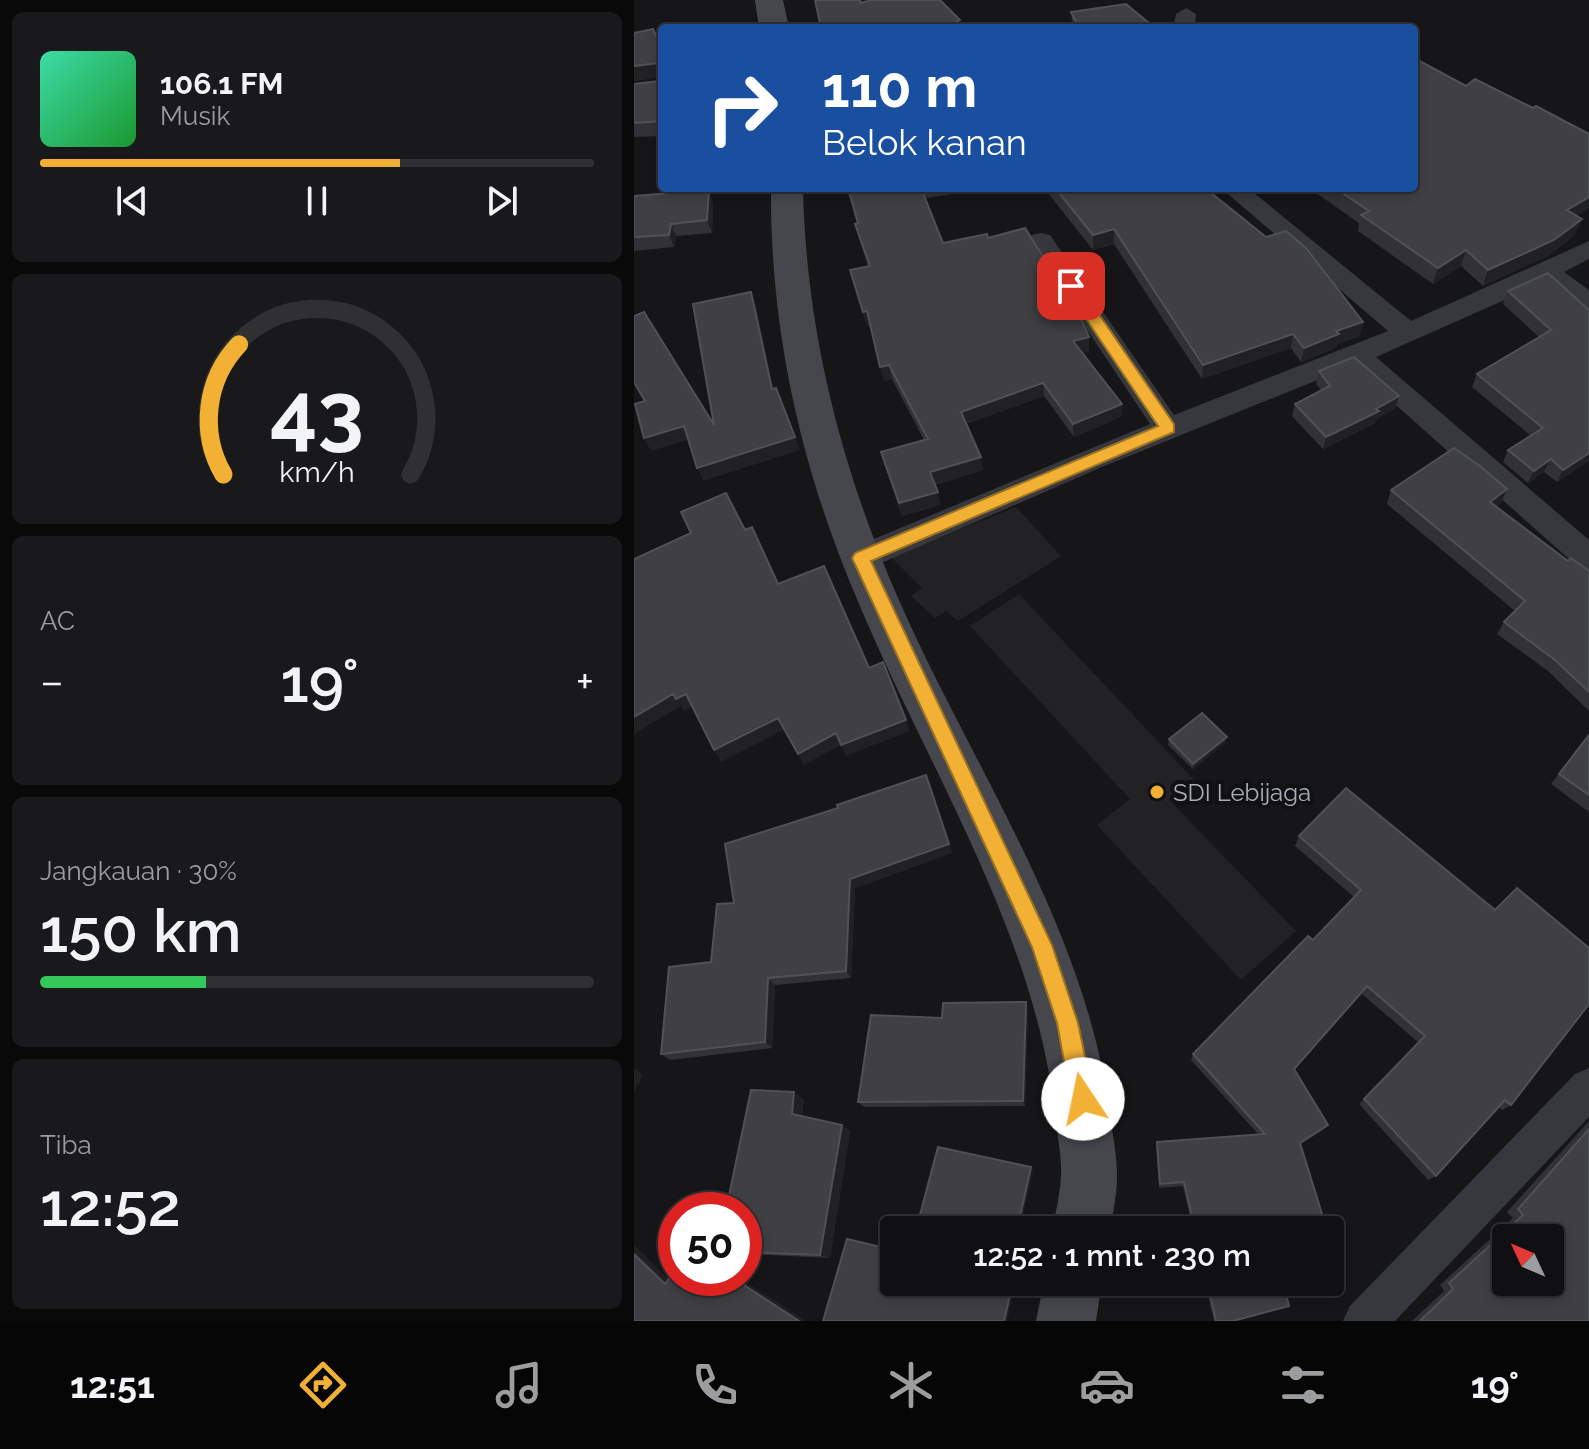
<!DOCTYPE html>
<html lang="id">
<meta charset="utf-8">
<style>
:root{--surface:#101012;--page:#19191b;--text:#f1f3f6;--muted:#9c9d9f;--line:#303032;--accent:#f2b134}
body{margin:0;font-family:Raleway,sans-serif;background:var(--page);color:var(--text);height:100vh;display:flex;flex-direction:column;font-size:30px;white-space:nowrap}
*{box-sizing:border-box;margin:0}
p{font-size:26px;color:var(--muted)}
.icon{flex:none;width:44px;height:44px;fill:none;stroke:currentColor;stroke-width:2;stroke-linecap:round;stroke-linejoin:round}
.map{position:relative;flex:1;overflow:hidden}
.panel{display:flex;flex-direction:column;gap:12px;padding:12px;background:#09090a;width:634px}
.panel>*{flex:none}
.guide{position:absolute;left:24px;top:24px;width:760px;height:168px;border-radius:8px;box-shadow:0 4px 12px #0003,0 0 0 2px var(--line);background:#1a4fa0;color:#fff;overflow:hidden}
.needle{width:52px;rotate:314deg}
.controls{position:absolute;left:858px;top:1224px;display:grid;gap:16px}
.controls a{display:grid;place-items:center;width:72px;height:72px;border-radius:8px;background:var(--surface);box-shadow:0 4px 12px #0003,0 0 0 2px var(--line);font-size:40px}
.speed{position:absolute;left:24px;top:1192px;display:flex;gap:16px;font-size:40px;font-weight:700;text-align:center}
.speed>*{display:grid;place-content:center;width:104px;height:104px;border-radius:50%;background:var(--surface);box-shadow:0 4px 12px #0003,0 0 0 2px var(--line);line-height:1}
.speed .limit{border:12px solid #d22;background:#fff;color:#111}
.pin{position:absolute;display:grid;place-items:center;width:68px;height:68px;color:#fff;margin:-34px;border-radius:16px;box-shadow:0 4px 12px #0006}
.me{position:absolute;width:88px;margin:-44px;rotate:349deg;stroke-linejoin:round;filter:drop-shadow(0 0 6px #0008)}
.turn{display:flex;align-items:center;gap:28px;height:168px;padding:0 32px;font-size:36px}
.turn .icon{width:104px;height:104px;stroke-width:2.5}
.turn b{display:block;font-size:56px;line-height:68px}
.big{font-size:60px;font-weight:600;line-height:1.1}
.panel .widget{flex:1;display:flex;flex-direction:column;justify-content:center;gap:12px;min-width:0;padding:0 28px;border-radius:12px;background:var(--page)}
.panel .dial{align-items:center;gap:0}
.dial svg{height:208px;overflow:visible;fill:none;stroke:var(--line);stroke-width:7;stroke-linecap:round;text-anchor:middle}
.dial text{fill:var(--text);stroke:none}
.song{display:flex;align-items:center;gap:24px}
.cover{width:96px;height:96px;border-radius:12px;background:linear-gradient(135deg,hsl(160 70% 55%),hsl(130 70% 35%))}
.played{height:8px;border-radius:4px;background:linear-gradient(90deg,var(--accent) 65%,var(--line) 65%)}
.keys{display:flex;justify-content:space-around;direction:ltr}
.heat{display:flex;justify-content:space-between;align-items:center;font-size:44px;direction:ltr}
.charge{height:12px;border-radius:6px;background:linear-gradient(90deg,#34c759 30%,var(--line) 0)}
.trip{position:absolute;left:246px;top:1216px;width:464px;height:80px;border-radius:8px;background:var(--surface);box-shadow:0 4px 12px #0003,0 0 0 2px var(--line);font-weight:600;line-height:80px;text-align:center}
.tab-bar{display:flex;height:128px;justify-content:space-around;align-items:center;background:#060607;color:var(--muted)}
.tab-bar .icon{width:56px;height:56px}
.tab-bar .active{color:var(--accent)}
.tab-bar b{font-size:36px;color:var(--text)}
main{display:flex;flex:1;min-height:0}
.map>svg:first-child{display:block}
.built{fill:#222225}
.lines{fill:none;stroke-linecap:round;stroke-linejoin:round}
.street{fill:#37383d;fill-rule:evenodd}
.secondary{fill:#45474d;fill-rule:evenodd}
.wall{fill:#323236}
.shaded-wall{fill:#212124}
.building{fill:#3f3f44;stroke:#4f5156;stroke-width:2;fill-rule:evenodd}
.route{fill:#f2b134;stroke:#9d7322;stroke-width:2}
.poi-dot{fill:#f2b134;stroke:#111113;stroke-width:3}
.labels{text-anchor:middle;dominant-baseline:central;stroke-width:8;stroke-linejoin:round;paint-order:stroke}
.poi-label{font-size:24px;fill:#a8adb8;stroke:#111113;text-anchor:start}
</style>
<main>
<section class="panel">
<div class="widget">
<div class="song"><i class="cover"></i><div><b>106.1 FM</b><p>Musik</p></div></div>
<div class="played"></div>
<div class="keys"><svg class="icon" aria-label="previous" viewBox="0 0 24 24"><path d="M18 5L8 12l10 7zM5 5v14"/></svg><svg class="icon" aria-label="pause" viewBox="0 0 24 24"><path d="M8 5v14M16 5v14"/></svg><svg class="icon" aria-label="next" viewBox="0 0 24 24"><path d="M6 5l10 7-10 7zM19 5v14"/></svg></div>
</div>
<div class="widget dial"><svg viewBox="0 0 100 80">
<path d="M14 69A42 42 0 1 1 86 69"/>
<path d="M14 69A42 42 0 0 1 20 19" stroke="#f2b134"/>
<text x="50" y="56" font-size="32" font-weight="700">43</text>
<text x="50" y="72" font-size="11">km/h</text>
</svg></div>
<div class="widget"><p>AC</p>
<div class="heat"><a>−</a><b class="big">19°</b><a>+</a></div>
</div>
<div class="widget"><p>Jangkauan · 30%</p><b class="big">150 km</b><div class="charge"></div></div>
<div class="widget"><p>Tiba</p><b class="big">12:52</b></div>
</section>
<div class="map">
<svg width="955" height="1321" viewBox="0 0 955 1321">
<rect width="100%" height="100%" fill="#161618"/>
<g class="built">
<polygon points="382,507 427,556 324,621 312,611 301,618 277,596 288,588 257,557"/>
<polygon points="385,594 565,785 540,805 662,931 607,980 463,825 496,799 336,626"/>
</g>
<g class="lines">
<g class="street">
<polygon points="552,8 562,14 561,28 539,28 542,14"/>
<polygon points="587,188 614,188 777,321 955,241 955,259 930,272 955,290 955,312 946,309 909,283 742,357 955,540 955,570 944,567 718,366 468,467 238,567 227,570 216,567 212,558 216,549 516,424 398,247 395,241 398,235 407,233 416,235 540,415 754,331"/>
<polygon points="955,1068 955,1117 761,1321 709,1321 716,1306 941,1074"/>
</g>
<g class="secondary">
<polygon points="121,0 149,0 155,28 125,28"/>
<path d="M 137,188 L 169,188 C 172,331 207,467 264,598 C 338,767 453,929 476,1116 C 479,1136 483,1156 483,1176 C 483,1194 479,1212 476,1230 L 418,1230 C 422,1212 426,1194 427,1176 C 428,1158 424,1140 422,1122 C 403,934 294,770 223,599 C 167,468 136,331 137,188 Z"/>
<polygon points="410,1282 468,1282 462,1321 402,1321"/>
</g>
</g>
<g class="wall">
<polygon points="437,12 521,28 439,28"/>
<polygon points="0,33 28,50 28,136 0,137 0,84 25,81 25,77 0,81"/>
<polygon points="213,188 326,188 327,193 291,198 309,243 354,238 455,337 455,351 449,353 488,404 487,417 440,437 410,396 332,424 349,470 301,485 306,505 268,516 247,452 290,440 258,379 250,381 237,325 233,326 220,284 216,270 234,266 225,238 221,224 223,223"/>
<polygon points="410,188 571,188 729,322 725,337 703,344 702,348 667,362 657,348 568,379 480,244 459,250"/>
<polygon points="675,188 780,188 943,216 941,235 914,256 849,286 827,266 799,284 724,231 725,223"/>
<polygon points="0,196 79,203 78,233 42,236 40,247 0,251"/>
<polygon points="874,291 955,310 955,461 923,482 910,472 894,483 869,462 874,450 897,436 838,387 843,374 905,337 869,304"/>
<polygon points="685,371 765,396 761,408 743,419 741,423 689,449 658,416 661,404 688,391 682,384"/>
<polygon points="873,489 867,503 862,506 934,561 955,571 955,711 914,671 863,634 870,622 881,611 753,504 757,490"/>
<polygon points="955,735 955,812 917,784"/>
<polygon points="593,737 591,743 559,769 534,745 535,739"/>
<polygon points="292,775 318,853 221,888 217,978 141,985 138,1048 36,1060 27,1054 77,962 100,903 204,808"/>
<polygon points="712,788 877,1105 868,1110 864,1107 802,1176 794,1180 725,1104 784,1042 728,994 660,1070 689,1130 667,1144 693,1230 559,1230 549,1186 525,1188 522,1147 523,1142 624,1134 557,1060 559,1054 679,940 720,897 661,846 665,836"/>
<polygon points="394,1008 391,1106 230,1107 224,1102 308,1018"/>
<polygon points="170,1099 168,1116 216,1131 196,1258 110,1254 110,1210"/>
<polygon points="955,1121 955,1321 778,1321 810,1291 806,1285 879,1218 873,1212"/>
<polygon points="571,1282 664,1282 650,1286 599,1321 580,1321"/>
</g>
<g class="shaded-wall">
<polygon points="326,20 327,28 321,28 320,23"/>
<polygon points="25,63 28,77 0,81 0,66"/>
<polygon points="75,190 79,203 78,233 73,220"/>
<polygon points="955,197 955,208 927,227 933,210"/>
<polygon points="948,219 941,235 914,256 849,286 854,270"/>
<polygon points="37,224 42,236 40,247 35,235"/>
<polygon points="480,229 480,244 459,250 459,235"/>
<polygon points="832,250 827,266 799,284 804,268"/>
<polygon points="117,292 122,306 142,402 138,389"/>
<polygon points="233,311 237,325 233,326 229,312"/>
<polygon points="729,322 725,337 703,344 702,348 667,362 670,348 702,331"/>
<polygon points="659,334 657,348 568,379 569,365"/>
<polygon points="455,337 455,351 440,355 439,341"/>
<polygon points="255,365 258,379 250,381 246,367"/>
<polygon points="409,383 410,396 329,425 327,412"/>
<polygon points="765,396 761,408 743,419 741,423 689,449 692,437"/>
<polygon points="488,404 487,417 440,437 439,424"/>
<polygon points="50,426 56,439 17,451 10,438"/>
<polygon points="161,437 166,450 69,481 63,468"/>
<polygon points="955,453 955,461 923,482 929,470"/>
<polygon points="347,457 349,470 299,485 296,472"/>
<polygon points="917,459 910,472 894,483 900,471"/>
<polygon points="873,489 867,503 850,515 856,502"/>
<polygon points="304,492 306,505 268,516 265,503"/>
<polygon points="39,694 52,694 60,706 50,711 47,706 0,734 0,717"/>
<polygon points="144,718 150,730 87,762 80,750"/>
<polygon points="272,720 276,731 212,756 207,745 170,765 164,754 202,733"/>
<polygon points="593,737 591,743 559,769 559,764"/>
<polygon points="315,844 318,853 221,888 217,978 212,971 216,879"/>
<polygon points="134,978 141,985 138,1048 131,1042"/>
<polygon points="733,986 728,994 656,1075 660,1069"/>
<polygon points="392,1002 394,1008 391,1106 389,1101"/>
<polygon points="0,1069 9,1074 0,1093"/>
<polygon points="160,1092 170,1099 167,1121 158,1114"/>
<polygon points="208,1125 216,1131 196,1258 186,1255"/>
<polygon points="694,1125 689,1130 662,1147 666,1143"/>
<polygon points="397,1167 399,1171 386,1230 383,1230"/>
<polygon points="0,1245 42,1286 31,1284 0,1254"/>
<polygon points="70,1278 78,1278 89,1286 79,1285"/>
<polygon points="99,1278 106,1278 172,1321 165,1321"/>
<polygon points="379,1282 382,1282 373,1321 370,1321"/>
</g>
<g class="building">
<polygon points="181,0 226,0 227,3 237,0 306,0 326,20 320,23 322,28 187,28"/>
<polygon points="492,4 521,28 445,28 437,12"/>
<polygon points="112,24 111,28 67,28 67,27"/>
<polygon points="19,29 28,50 28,121 0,123 0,84 25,81 25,63 0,66 0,33"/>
<polygon points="780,58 832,86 841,79 899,108 902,106 955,134 955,197 933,210 948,219 920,240 854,270 832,250 804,268 727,215 735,211 701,188 780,188"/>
<polygon points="214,188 287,188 309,243 353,234 354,238 391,228 443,310 455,337 439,341 488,404 439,424 409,383 327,412 347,457 296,472 304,492 265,503 247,452 294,439 255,365 246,367 233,311 229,312 216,270 236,266 221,224 224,223"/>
<polygon points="421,188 571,188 632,237 652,231 672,248 729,322 702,331 705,334 670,348 659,334 569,365 480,229 459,235"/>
<polygon points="75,190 73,220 37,224 35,235 0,237 0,196"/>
<polygon points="914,273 955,310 955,453 929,470 917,459 900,471 874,450 909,428 843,374 917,330 874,291"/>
<polygon points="117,292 138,389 142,388 161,437 63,468 50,426 10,438 1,404 11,401 0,382 0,316 10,312 80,425 59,304"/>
<polygon points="720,357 765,396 742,409 745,411 692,437 661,404 696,386 685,371"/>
<polygon points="820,448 846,466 873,489 856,502 934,561 937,558 955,571 955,692 921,660 870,622 891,601 757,490"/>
<polygon points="92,493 111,530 118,527 144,584 190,566 235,668 249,662 272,720 207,745 202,733 164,754 144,718 80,750 52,694 42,699 39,694 0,717 0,559 57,533 47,512"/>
<polygon points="568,713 593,737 559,764 535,739"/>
<polygon points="955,735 955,795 925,774"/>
<polygon points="292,775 315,844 216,879 212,971 134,978 131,1042 27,1054 35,967 77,962 83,904 100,903 91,844 204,808 203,805"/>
<polygon points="712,788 861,910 883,888 955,948 955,1004 877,1105 871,1100 802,1176 730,1099 791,1036 733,986 660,1069 694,1125 666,1143 693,1230 561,1230 550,1182 526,1184 523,1142 631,1134 559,1054 674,936 679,940 727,890 665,836"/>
<polygon points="392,1002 389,1101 224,1102 237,1015 308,1018 309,1003"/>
<polygon points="117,1090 160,1092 158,1114 208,1125 186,1255 110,1252 110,1210 92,1210"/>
<path d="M 955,1129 L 955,1321 L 786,1321 L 819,1289 L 815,1283 L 889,1215 L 884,1209 ZM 872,1238 L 916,1238 L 916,1282 L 872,1282 Z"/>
<polygon points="304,1147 397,1167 383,1230 282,1230"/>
<polygon points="213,1239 260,1250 260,1282 379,1282 370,1321 189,1321"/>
<polygon points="696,1239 706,1270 696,1273"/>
<polygon points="0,1254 31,1284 42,1269 42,1278 70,1278 79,1285 81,1278 99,1278 165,1321 0,1321"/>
<polygon points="573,1282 664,1282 650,1286 655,1306 599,1321 582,1321"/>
</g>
<polygon class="route" points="437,281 443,282 540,424 540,432 237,561 418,945 444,1023 460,1099 457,1107 449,1110 441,1107 437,1099 423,1023 398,947 218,558 221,553 524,426 430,286"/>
<circle class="poi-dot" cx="523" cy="792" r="8"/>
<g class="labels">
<g class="poi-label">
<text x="539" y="792">SDI Lebijaga</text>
</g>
</g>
</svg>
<div class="controls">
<a><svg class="needle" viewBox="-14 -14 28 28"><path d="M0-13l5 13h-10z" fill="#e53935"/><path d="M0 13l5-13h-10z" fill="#9c9d9f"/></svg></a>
</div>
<div class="speed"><div class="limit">50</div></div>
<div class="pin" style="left:437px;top:286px;background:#d93025"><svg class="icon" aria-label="arrive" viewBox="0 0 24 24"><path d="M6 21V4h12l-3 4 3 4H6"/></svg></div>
<svg class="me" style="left:449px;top:1099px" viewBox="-20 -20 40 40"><circle r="19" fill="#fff"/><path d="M0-13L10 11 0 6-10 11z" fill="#f2b134"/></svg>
<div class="trip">12:52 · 1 mnt · 230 m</div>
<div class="guide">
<div class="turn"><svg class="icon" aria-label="right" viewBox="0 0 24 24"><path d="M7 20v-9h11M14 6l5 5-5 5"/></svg><div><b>110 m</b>Belok kanan</div></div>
</div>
</div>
</main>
<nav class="tab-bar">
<b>12:51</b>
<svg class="icon active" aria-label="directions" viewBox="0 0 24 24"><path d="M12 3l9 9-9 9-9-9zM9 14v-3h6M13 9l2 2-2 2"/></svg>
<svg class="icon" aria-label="music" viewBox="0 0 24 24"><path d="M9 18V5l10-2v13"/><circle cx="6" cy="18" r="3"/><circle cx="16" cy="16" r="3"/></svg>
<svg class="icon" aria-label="phone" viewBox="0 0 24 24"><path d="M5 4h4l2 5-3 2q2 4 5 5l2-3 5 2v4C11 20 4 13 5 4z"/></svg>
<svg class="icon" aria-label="climate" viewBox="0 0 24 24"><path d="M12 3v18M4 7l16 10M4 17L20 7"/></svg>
<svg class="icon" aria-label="car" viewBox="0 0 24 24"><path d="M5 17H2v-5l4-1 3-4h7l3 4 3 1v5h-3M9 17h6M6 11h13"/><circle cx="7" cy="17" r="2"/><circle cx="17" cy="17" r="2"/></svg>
<svg class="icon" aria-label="filters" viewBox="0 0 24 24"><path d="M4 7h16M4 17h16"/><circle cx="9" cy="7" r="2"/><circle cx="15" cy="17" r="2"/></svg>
<b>19°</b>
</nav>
